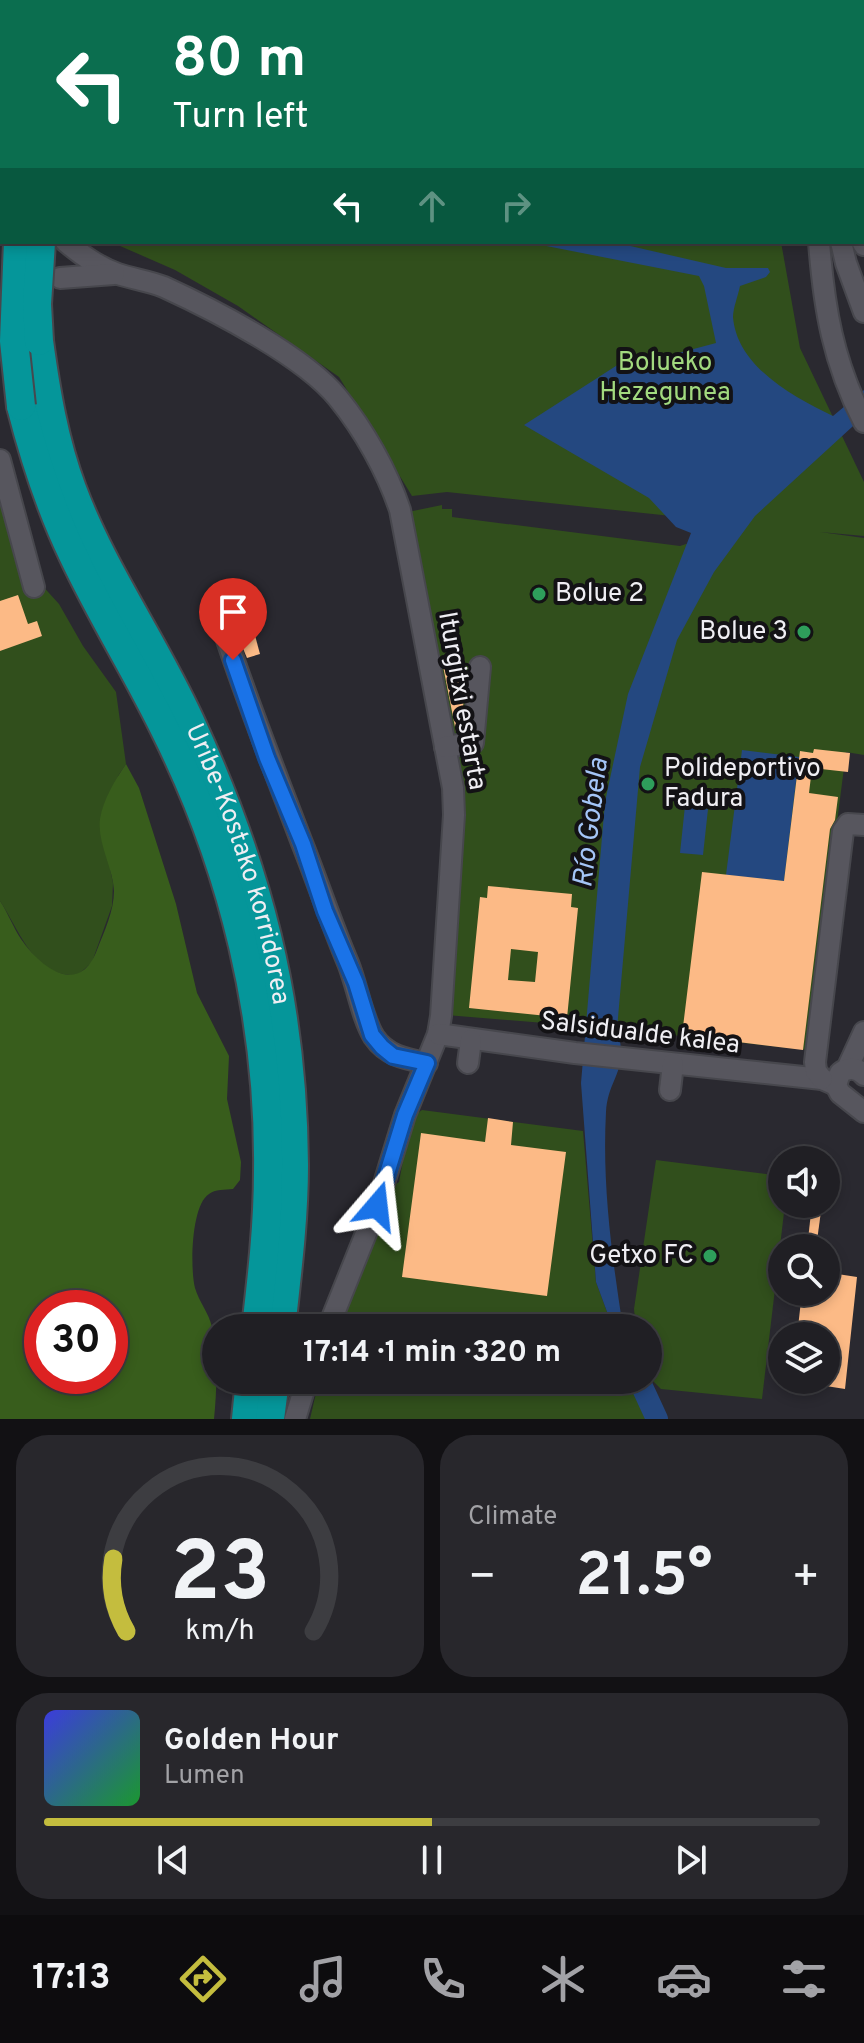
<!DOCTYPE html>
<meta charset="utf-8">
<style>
:root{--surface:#201f24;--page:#28272c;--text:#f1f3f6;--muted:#a2a2a6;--line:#3d3d41;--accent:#c4bd3e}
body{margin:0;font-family:Overpass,sans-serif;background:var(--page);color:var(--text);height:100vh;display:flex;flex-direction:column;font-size:30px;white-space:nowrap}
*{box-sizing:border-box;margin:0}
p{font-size:26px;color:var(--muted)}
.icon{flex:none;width:44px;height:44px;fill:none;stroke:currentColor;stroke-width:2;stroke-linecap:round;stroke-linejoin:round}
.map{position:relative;height:1419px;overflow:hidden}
.drawer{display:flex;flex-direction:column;gap:16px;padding:16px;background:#121114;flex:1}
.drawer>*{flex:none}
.top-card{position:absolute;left:0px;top:0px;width:864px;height:244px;box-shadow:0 4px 12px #0003,0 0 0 2px var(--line);background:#0b6e4f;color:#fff;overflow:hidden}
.buttons{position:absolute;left:768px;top:1146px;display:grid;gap:16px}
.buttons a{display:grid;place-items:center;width:72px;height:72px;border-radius:50%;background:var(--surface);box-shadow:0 4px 12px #0003,0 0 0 2px var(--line);font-size:40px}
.speed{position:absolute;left:24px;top:1290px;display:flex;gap:16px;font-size:40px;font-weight:700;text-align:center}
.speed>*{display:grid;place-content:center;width:104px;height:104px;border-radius:50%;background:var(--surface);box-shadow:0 4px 12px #0003,0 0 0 2px var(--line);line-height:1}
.speed .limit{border:12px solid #d22;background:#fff;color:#111}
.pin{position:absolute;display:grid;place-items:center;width:68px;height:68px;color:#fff;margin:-82px -34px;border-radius:50% 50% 50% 0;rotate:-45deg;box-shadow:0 0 8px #0007}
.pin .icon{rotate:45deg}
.me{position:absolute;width:88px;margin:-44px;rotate:17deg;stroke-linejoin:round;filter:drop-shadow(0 0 6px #0008)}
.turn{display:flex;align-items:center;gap:28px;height:168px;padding:0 40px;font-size:36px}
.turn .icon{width:104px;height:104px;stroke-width:2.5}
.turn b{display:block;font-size:56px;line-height:68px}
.lanes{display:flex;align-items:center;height:76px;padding:0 40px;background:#0003;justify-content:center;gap:40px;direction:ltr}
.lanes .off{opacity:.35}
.big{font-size:60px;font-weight:700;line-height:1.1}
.drawer .card{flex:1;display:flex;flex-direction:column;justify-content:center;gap:12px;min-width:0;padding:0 28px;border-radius:32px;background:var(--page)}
.drawer .dial{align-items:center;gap:0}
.dial svg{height:208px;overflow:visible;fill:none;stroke:var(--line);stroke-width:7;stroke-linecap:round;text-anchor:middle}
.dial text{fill:var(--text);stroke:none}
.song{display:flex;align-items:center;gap:24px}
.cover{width:96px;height:96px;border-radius:12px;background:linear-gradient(135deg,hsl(240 70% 55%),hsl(130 70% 35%))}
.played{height:8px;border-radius:4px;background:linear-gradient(90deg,var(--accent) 50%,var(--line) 50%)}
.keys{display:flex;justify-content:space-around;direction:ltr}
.heat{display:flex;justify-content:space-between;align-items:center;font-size:44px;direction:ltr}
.drawer .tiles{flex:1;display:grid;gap:16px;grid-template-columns:1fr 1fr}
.card:last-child{grid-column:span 2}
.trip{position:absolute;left:202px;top:1314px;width:460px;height:80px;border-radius:40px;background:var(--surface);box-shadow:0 4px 12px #0003,0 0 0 2px var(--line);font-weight:700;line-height:80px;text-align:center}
.tabs{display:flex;height:128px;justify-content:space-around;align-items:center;background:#0d0c0e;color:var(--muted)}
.tabs .icon{width:56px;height:56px}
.tabs .active{color:var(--accent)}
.tabs b{font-size:36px;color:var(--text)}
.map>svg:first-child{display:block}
.green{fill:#314f1c}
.forest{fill:#385d1c;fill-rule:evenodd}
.water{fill:#244880}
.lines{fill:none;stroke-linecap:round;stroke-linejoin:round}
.river{stroke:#244880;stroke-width:22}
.building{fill:#fcba86;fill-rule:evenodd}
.minor-casing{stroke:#47474d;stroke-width:24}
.highway-casing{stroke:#47474d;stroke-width:32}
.minor{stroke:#57565e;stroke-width:20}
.highway{stroke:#05969a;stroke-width:28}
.highway-bridge-casing{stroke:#47474d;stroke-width:32;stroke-linecap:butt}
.highway-bridge{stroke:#05969a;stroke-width:28}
.route-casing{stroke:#114b97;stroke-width:20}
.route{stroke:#1a73e8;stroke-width:14}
.leisure-dot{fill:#2e9e5b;stroke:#131215;stroke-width:3}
.labels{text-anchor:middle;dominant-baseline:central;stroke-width:8;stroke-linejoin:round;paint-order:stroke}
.park-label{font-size:26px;fill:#a2da7f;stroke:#131215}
.poi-label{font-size:26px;fill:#efeef3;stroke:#131215;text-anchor:start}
.street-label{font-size:26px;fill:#efeef3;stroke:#131215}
.water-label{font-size:28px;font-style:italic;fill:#a4c5f7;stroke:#131215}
</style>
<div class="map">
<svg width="864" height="1419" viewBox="0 0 864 1419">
<rect width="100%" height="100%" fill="#2a2930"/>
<g class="green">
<polygon points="16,0 473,0 476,2 9,2"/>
<polygon points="111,242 781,242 800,348 864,482 864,536 820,532 864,538 864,755 846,752 808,1050 617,1029 446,1015 458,813 408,512 442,505 442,509 452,509 452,517 680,546 746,524 447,492 412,496 339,377 238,306 175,270"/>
<path d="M 0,499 L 13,540 L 29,571 L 59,604 L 83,646 L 116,692 L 126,764 L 118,776 L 110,869 L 113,883 L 112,906 L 92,962 L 78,975 C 34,978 20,931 0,901 Z"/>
<polygon points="422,1110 583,1131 596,1282 613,1328 338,1328 352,1298 396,1184 399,1182 411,1118"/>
<polygon points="656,1160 782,1176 782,1204 785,1204 762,1399 661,1389 648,1376 648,1328 636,1328 634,1309"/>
<polygon points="319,1380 632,1380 648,1419 310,1419"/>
</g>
<path class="forest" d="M 126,764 L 139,788 L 176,904 L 197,993 L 229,1056 L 227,1099 L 241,1162 L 240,1180 L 233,1189 C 225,1190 215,1189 209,1194 C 191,1205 190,1269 195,1288 C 199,1302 209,1313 212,1327 C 218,1355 217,1390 214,1419 L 0,1419 L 0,901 C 8,913 13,927 21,939 C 41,968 79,997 97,950 C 104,932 114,911 114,891 C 113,867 97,843 100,819 C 103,800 115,780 126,764 ZM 42,1308 L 110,1308 L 110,1376 L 42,1376 Z"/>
<g class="water">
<path d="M 526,242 L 613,242 L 726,268 L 768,268 L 770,272 L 766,277 L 740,286 C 738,296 733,308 733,317 C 737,367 794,397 833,416 L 864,390 L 864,416 L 755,516 L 714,572 L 677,640 L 640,767 L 617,1029 C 630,1071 608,1077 606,1112 C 602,1185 612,1257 623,1328 L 613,1328 L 596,1282 L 581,1083 L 605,802 L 628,694 L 691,533 L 676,527 L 649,498 L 524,425 L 619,364 L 671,355 L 716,343 L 704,286 L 699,276 Z"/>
<polygon points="742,750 799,757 784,881 726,875"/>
<polygon points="685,806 708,809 703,855 680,853"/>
</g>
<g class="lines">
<polyline class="river" points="639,1380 657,1419"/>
</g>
<g class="building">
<polygon points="18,595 28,624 37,621 42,636 0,651 0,601"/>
<polygon points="250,617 260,654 247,658 232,622"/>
<polygon points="456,658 464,696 461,732 456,732 442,661"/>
<polygon points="814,749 850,753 848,772 812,768 809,793 838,797 835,820 830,829 803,1050 682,1035 702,872 784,881 800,751 813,753"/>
<path d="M 488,886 L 572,894 L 571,907 L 578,908 L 567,1018 L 469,1008 L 480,897 L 487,898 ZM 511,949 L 538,952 L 535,982 L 508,980 Z"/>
<polygon points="488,1118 513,1122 511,1145 566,1152 547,1296 402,1277 421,1133 485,1142"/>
<polygon points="812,1204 822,1204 816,1248 807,1248"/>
<polygon points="831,1273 857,1277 845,1389 826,1386 826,1336 797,1336 802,1292 826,1292"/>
</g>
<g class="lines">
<defs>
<g id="minor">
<polyline points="494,0 496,2"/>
<polyline points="814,0 814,2"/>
<polyline points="832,0 832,2"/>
<polyline points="71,2 72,0"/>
<polyline points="0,116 2,117"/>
<polyline points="862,159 864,166"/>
<polyline points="862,241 864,245"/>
<path d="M 66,242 C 82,255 98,267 118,274 C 133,279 149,281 164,287 C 214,310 304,356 338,398 C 364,430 387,471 400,510 L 453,788 L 454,815 L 441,1016 L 438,1034 L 405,1115 L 377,1206 L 328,1328"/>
<path d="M 819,242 C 824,308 833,362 864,422"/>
<polyline points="841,242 846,263 864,312"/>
<polyline points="60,278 114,274"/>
<polyline points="0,460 34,587"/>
<path d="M 226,637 C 249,707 276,774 302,843 C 318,883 331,923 348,963 C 357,985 362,1018 374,1037 C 387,1056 406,1059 427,1063"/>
<polyline points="445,747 473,743 480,667"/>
<polyline points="438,1034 575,1053 822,1079 836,1085"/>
<polyline points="468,1063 471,1040"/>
<polyline points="847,1069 864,1032"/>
<path d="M 864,1075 C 857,1067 848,1067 840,1073 L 836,1085 L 840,1093 L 864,1112"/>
<polyline points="822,1079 816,1071 815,1062 843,831 848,824 864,825"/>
<polyline points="670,1090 673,1064"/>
<polyline points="295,1419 307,1380"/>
</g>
<g id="highway">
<polyline points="104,2 105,0"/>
<polyline points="134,2 136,0"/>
<path id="s1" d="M 39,341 C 46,392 54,441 72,489 C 102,570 154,642 190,721 C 258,868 293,1002 294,1165 C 294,1219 287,1274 281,1328"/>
<path d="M 21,406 C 34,457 50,507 73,555 C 101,615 137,672 166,732 C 233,867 270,1019 268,1171 C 268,1224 262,1276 256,1328"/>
<polyline points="246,1419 250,1380"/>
<polyline points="270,1419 275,1380"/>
</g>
</defs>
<use href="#minor" class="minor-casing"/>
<use href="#highway" class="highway-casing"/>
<use href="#minor" class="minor"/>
<use href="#highway" class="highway"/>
<defs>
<g id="highway-bridge">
<polyline points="18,242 14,341 21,406"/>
<polyline points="39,341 37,304 41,242"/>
</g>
</defs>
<use href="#highway-bridge" class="highway-bridge-casing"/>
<use href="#highway-bridge" class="highway-bridge"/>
</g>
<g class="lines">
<defs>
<polyline id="route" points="233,660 267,758 303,844 325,911 356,983 372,1035 382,1047 393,1056 427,1063 405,1115 377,1206"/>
</defs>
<use href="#route" class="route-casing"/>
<use href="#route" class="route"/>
</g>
<g class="leisure-dot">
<circle cx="539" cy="594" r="8"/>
<circle cx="804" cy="632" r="8"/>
<circle cx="648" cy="784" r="8"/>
<circle cx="710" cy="1256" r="8"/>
</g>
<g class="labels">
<g class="park-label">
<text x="665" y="363">Bolueko<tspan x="665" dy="30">Hezegunea</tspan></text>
</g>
<g class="poi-label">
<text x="555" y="594">Bolue 2</text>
<text x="788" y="632" text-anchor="end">Bolue 3</text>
<text x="664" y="769">Polideportivo<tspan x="664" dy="30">Fadura</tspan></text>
<text x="694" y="1256" text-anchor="end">Getxo FC</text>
</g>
<g class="street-label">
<text transform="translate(461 701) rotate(80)">Iturgitxi estarta</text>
<text stroke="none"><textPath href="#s1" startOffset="564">Uribe-Kostako korridorea</textPath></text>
<text transform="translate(640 1034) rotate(7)">Salsidualde kalea</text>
</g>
<g class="water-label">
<text transform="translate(592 823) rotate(-83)">Río Gobela</text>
</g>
</g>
</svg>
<div class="buttons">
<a><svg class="icon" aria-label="sound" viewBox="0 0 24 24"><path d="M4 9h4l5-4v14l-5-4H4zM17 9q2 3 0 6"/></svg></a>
<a><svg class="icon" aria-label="search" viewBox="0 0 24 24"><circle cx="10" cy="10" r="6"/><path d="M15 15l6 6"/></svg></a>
<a><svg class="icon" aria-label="layers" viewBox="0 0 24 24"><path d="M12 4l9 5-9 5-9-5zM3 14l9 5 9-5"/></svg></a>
</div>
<div class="speed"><div class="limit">30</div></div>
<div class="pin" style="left:233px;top:660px;background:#d93025"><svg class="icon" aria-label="arrive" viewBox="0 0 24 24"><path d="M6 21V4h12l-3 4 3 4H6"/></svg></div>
<svg class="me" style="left:377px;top:1206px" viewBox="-20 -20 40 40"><path d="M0-17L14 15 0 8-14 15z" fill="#1a73e8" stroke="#fff" stroke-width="4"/></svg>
<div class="trip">17:14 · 1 min · 320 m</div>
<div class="top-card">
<div class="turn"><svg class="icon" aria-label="left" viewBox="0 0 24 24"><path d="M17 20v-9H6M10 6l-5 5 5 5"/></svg><div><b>80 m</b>Turn left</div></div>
<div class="lanes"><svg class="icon" aria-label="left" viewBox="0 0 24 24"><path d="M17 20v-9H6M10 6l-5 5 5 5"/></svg><svg class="icon off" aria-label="ahead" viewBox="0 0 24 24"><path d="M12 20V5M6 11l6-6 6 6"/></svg><svg class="icon off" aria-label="right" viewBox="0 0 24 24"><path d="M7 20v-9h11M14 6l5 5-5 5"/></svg></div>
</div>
</div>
<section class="drawer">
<div class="tiles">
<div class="card dial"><svg viewBox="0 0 100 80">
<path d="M14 69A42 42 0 1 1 86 69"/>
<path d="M14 69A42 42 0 0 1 9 41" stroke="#c4bd3e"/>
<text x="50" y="56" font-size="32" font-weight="700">23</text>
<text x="50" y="72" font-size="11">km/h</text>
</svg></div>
<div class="card"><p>Climate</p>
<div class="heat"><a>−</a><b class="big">21.5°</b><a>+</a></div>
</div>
<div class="card">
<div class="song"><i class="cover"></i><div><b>Golden Hour</b><p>Lumen</p></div></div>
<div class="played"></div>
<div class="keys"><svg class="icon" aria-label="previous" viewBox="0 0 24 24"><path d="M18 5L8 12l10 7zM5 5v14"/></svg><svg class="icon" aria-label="pause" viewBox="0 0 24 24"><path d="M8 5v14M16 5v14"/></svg><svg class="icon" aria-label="next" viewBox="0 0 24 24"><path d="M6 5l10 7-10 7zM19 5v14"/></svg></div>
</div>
</div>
</section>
<nav class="tabs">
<b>17:13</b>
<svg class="icon active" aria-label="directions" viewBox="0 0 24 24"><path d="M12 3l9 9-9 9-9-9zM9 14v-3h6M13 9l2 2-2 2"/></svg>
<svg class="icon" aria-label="music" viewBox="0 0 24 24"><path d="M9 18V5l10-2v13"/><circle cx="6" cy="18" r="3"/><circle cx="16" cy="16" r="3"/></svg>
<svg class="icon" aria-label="phone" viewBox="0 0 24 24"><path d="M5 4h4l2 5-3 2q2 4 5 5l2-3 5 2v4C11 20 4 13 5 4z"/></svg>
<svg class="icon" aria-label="climate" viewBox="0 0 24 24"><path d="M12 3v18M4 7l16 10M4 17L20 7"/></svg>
<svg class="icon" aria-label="car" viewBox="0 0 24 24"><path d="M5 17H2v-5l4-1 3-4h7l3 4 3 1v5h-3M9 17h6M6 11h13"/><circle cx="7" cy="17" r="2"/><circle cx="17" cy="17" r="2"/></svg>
<svg class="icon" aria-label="filters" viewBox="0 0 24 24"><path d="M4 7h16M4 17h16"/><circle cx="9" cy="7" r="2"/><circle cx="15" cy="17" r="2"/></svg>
</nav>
